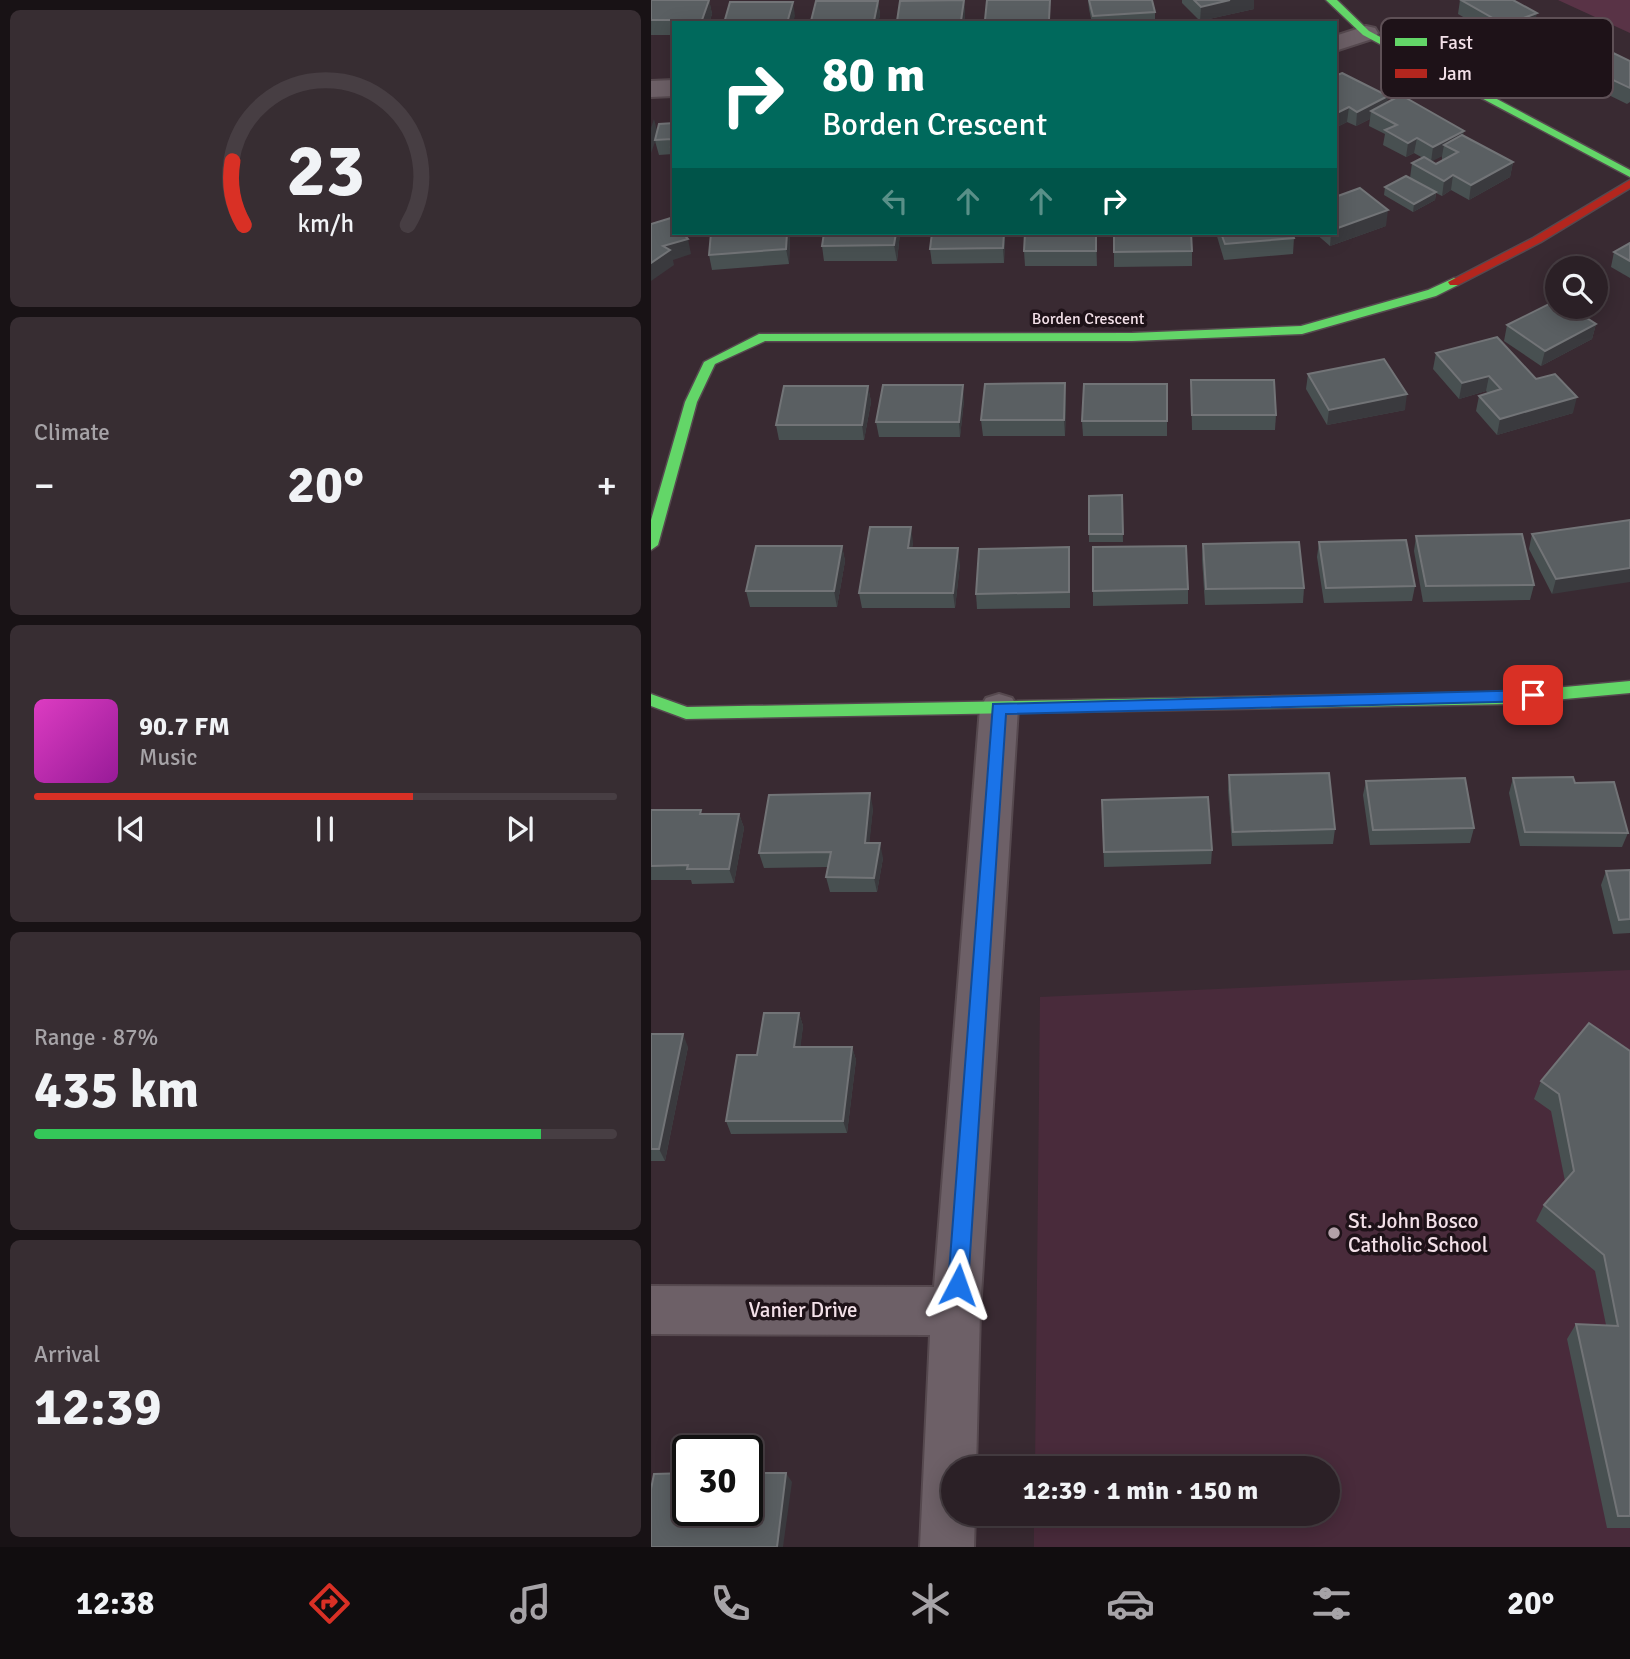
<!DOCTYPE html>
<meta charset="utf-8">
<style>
:root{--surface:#2b2026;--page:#372d32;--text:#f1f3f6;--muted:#a6a3a7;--line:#473e43;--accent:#d93025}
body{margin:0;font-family:Signika,sans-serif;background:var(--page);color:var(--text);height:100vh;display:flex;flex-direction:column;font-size:26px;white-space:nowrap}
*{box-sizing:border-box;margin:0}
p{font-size:23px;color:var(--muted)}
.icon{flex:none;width:38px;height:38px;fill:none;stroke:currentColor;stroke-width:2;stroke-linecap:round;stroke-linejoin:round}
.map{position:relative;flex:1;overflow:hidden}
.sheet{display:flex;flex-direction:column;gap:10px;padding:10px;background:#181215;width:651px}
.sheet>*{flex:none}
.banner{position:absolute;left:21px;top:21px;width:665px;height:214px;border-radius:0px;box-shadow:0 4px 18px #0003,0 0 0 2px var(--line);background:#00695c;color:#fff;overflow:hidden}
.fabs{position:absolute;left:894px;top:256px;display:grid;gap:14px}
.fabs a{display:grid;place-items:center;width:63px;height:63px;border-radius:50%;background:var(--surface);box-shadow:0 4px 18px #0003,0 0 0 2px var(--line);font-size:35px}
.speed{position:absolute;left:21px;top:1435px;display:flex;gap:14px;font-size:35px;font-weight:700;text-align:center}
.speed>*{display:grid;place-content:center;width:91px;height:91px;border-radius:50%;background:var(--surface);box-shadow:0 4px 18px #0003,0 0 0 2px var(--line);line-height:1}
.speed .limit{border:4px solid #111;border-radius:10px;background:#fff;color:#111}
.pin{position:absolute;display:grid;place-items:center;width:60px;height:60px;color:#fff;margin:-30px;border-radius:14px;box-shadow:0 4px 10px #0006}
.me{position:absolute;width:77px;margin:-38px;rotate:4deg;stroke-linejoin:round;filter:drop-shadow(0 0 5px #0008)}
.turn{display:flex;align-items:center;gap:24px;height:147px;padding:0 35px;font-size:32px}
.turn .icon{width:91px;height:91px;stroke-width:2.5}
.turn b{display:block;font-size:49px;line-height:60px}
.lanes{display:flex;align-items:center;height:66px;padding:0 35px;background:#0003;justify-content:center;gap:35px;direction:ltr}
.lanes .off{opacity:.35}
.big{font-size:52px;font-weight:800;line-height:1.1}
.sheet .widget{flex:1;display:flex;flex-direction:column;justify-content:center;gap:10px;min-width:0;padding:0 24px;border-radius:10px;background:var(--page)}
.sheet .dial{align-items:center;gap:0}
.dial svg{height:182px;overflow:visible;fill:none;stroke:var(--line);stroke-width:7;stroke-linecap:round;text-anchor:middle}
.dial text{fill:var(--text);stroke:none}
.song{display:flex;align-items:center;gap:21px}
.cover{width:84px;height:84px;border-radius:10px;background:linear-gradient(135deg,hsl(310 70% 55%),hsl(300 70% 35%))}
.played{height:7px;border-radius:4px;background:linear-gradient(90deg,var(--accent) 65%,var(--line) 65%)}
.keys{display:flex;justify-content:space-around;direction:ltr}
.heat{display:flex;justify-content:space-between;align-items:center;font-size:38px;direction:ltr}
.charge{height:10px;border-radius:5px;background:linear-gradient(90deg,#34c759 87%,var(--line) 0)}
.trip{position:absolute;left:290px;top:1456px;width:399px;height:70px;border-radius:35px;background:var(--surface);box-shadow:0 4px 18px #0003,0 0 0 2px var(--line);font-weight:800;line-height:70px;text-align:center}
.menu{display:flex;height:112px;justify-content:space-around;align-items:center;background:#110d0f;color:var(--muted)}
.menu .icon{width:49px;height:49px}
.menu .active{color:var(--accent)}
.menu b{font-size:32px;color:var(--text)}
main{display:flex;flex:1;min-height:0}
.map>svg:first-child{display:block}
.built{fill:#492b3b}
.green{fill:#593346}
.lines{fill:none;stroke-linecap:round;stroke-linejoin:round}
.street-casing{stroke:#56494f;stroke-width:4}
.fast-casing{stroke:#56494f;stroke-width:3}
.jam-casing{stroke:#56494f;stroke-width:3}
.street{fill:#6d6067;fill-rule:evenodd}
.fast{fill:#63d668;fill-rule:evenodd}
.jam{fill:#b3261e;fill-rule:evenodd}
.wall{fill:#485051;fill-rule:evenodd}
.shaded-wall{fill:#3a3a3e}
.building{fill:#5a5f62;stroke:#727477;stroke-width:2}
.route{fill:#1a73e8;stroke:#114b97;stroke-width:2}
.poi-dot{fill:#b2a0a8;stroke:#1e1218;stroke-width:2.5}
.labels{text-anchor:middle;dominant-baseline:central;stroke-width:7;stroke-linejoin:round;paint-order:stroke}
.far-street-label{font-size:16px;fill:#f3e0e8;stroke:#1e1218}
.near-poi-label{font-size:21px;fill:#f3e0e8;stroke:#1e1218;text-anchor:start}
.near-street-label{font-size:21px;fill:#f3e0e8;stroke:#1e1218}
.key{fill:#1e1218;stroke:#5e5056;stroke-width:2}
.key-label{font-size:19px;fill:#f3e0e8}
</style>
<main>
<section class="sheet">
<div class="widget dial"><svg viewBox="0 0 100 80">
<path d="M14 69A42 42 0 1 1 86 69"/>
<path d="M14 69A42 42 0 0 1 9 41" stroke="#d93025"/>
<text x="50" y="56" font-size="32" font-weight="700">23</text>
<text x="50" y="72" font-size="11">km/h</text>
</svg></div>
<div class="widget"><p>Climate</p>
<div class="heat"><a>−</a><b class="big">20°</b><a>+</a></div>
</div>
<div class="widget">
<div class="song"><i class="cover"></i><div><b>90.7 FM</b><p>Music</p></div></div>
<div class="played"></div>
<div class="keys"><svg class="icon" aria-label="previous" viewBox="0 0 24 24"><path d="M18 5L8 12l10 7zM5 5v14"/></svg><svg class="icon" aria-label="pause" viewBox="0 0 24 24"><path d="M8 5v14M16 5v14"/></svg><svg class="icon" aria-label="next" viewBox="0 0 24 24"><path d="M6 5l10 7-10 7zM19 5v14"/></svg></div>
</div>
<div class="widget"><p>Range · 87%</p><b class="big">435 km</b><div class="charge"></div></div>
<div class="widget"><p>Arrival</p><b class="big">12:39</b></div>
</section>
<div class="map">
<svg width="979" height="1547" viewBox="0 0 979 1547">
<rect width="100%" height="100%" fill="#392a32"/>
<polygon class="built" points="979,970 979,1547 383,1547 383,1514 677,1514 677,1468 384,1468 389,997"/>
<polygon class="green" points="907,0 979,0 979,33"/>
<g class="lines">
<defs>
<g id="street">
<polygon points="715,26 724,28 727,33 724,38 684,51 684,36"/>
<polygon points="23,80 23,96 0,97 0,81"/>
<polygon points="348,694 361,698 367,708 329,1311 325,1468 303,1468 303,1514 324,1514 323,1547 269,1547 279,1335 0,1334 0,1286 283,1287 329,708 335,698"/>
</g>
<g id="fast">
<polygon points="675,0 686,0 718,31 979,170 979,177 712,35"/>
<polygon points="803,278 807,279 807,285 785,296 651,334 481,341 114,341 64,364 46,402 7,545 0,550 0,520 34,402 53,362 108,334 481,333 650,326 777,290"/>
<polygon points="979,681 979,693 858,704 35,719 0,706 0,694 36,707 858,692"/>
</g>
<polygon id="jam" points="979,180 979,188 890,242 807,285 799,285 797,282 882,238"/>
</defs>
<use href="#street" class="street-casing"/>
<use href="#fast" class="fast-casing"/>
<use href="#jam" class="jam-casing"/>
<use href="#street" class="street"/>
<use href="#fast" class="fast"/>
<use href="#jam" class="jam"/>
</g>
<g class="wall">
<polygon points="0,0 58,0 61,14 58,23 23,23 23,35 0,35"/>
<polygon points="313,0 314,15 313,23 246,23 246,21"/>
<polygon points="399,0 399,23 334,23 334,20"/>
<polygon points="437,0 501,0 504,12 504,23 441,23 438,9"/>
<polygon points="531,0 603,0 603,9 549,21 531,3"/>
<polygon points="809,0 883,27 951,43 949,54 979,61 979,102 976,104 925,79 927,69 920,73 868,48 871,34 882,28 852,40 807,14"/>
<polygon points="227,1 229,15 227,23 160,23 160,21"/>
<path d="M 684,76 L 737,102 L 812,136 L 862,162 L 859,177 L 818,200 L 800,190 L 791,196 L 785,193 L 784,200 L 762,212 L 733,195 L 734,187 L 759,178 L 761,163 L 772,158 L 763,153 L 755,157 L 732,145 L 734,134 L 718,126 L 719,119 L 705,126 L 696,122 L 684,128 ZM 791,156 L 791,160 L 792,161 L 785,164 L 780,161 Z"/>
<polygon points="23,123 23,159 22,154 8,155 4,141 6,132"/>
<polygon points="735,226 679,246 664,233 684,233"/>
<polygon points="249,233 246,261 173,261 171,246"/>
<polygon points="354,233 353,263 281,264 279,249"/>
<polygon points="445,233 446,266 374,266 373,251"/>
<polygon points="463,233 541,251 541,266 463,267"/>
<polygon points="565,233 641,233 643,238 642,254 573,260"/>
<polygon points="139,235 138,264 61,270 58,255"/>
<polygon points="979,243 979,278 960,267 963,252"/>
<polygon points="945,324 941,339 890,366 853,341 856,325"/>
<polygon points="785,353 885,379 922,413 846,435 825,411 828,396 837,393 835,391 808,399 782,369"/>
<polygon points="657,374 754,410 676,425 655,389"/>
<polygon points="540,380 625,415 624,430 541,430"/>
<polygon points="516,384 516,436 432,436 431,421"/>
<polygon points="217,386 220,402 213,440 128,440 125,425"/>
<polygon points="415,399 414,436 332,436 330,420"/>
<polygon points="313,400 309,437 228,437 225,422"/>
<polygon points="471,495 472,542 438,542 438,496"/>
<polygon points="979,520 901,594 878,549 881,534"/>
<polygon points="765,536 883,585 879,600 772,602 763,551"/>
<polygon points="262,542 261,548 309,564 304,608 211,608 208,593"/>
<polygon points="668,542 764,586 761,601 673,603 666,557"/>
<polygon points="552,544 653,588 652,603 554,605 551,559"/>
<polygon points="191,546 194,561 186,607 99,607 95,591"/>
<polygon points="419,562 419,608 326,609 325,594"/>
<polygon points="537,589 537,604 442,606 442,591"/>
<polygon points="578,775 684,829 682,844 581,846 577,790"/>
<polygon points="862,778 924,783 977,833 971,847 869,846 858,793"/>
<polygon points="715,781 823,828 819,843 719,845 712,795"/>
<polygon points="451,800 561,850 560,864 453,867"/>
<polygon points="222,808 218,843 232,858 226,892 179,892 175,877 177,867 113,868 108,853"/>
<polygon points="0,810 51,814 88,814 93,828 83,883 41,884 40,880 0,880"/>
<polygon points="979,870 979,933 962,934 950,885 955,871"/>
<polygon points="148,1013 152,1026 149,1047 201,1047 205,1060 196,1133 80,1134 75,1121 106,1055"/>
<polygon points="0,1034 37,1047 14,1161 0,1161"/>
<polygon points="979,1051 979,1528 956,1528 916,1339 925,1324 955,1325 944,1271 885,1221 893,1205 914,1181 900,1111 883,1099 890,1081"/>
</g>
<g class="shaded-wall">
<polygon points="58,0 61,14 58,23 52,23 51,20"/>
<polygon points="313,0 314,15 313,23 310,23"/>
<polygon points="579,0 603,0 603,9 549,21 550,7"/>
<polygon points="227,1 229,15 227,23 223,23"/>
<polygon points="142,2 144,16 142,23 136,23"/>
<polygon points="886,13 883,27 852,40 854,25"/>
<polygon points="951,43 948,58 928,64 928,69 920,73 923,58"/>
<polygon points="737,96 736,111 720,111 719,119 705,126 706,112"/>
<polygon points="698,107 696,122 684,128 684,114"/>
<polygon points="3,119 7,134 0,153 0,128"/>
<polygon points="813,131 811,146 793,145 791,156 780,162 782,147"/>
<polygon points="766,138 763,153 755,157 757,143"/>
<polygon points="862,162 859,177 818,200 820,185"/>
<polygon points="802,175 800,190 791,196 793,181"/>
<polygon points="785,192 784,200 762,212 763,204"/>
<polygon points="737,210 735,226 679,246 680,233 684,233 684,229"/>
<polygon points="136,233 138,233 139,235 138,264 135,249"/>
<polygon points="245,233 249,233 246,261 243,245"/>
<polygon points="353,233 354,233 353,263 352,248"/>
<polygon points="37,239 40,254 22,260 23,265 0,281 0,263 12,246"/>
<polygon points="945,324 941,339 890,366 894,351"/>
<polygon points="838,376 835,391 808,399 811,383"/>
<polygon points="414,383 415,399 414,436 413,420"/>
<polygon points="312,385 313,400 309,437 308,422"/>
<polygon points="217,386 220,402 213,440 211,425"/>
<polygon points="756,394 754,410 676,425 678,410"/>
<polygon points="926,397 922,413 846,435 849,419"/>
<polygon points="260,527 262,542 259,563 257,548"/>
<polygon points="191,546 194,561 186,607 183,591"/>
<polygon points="307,548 309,564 304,608 302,593"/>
<polygon points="979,568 979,582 901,594 905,579"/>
<polygon points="219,793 222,808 217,858 214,843"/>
<polygon points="88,814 93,828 83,883 78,869"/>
<polygon points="229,843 232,858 226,892 223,878"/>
<polygon points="148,1013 152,1026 148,1060 143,1047"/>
<polygon points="32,1034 37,1047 14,1161 8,1149"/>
<polygon points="201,1047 205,1060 196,1133 192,1121"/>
<polygon points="135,1473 141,1482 132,1547 126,1547"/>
</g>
<g class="building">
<polygon points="0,0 58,0 51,20 0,20"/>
<polygon points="313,0 310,21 246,21 249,1"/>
<polygon points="336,0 399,0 398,20 334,20"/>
<polygon points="438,0 501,0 504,12 442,16"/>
<polygon points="543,0 579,0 550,7"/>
<polygon points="810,0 862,0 886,13 854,25"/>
<polygon points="165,1 227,1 223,21 160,21"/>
<polygon points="79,2 142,2 136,23 73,23"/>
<polygon points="956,50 979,61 979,88 928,64"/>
<polygon points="691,73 737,96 706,112 698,107 684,114 684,76"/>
<polygon points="750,95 813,131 782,147 766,138 757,143 734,130 746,125 720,111"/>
<polygon points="23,123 23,145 20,146 21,139 4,140 8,124"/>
<polygon points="811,135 862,162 820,185 802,175 793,181 761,163 773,157 785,164 807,152 793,145"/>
<polygon points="755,176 785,192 763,204 734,187"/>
<polygon points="709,188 737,210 684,229 684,197"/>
<polygon points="20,218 23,221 23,233 32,233 37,239 12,246 19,250 0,263 0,224"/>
<polygon points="60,233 136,233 135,249 58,255"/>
<polygon points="173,233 245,233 243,245 171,246"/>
<polygon points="281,233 353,233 352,248 279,249"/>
<polygon points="374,233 445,233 445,251 373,251"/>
<polygon points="463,233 540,233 541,251 463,252"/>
<polygon points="570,233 641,233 643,238 574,244"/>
<polygon points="979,243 979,261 963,252"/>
<polygon points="906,300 906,306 917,306 945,324 894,351 856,325"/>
<polygon points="846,337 885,379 904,374 926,397 849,419 828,396 850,389 838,376 811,383 785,353"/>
<polygon points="733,359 756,394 678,410 657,374"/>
<polygon points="540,380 623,380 625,415 541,415"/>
<polygon points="414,383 413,420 330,420 334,384"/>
<polygon points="433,384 516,384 516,421 431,421"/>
<polygon points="232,385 312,385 308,422 225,422"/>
<polygon points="133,386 217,386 211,425 125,425"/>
<polygon points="471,495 472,534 438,534 438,496"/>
<polygon points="979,520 979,568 905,579 881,534"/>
<polygon points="219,527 260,527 257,548 307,548 302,593 208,593"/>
<polygon points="871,534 883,585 775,586 765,536"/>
<polygon points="755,540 764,586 675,588 668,542"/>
<polygon points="648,542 653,588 555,589 552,544"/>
<polygon points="105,546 191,546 183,591 95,591"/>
<polygon points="535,546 537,589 442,591 442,547"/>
<polygon points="418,547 418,592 325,594 328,549"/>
<polygon points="678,773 684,829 582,832 578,775"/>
<polygon points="922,777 924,783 963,782 977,833 874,832 862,778"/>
<polygon points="814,778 823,828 722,830 715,781"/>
<polygon points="219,793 214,843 229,843 223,878 175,877 180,852 108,853 118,795"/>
<polygon points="557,797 561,850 453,852 451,800"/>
<polygon points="0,810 50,810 49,814 88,814 78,869 36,869 37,865 0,866"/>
<polygon points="979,870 979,919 968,920 955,871"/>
<polygon points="113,1013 148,1013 143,1047 201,1047 192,1121 75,1121 86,1055 106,1055"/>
<polygon points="938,1023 979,1051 979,1516 967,1516 925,1324 967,1326 953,1255 893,1205 923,1171 908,1094 890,1081"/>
<polygon points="0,1034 32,1034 8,1149 0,1149"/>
<polygon points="37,1473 37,1510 96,1510 96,1473 135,1473 126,1547 0,1547 0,1489 3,1474"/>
</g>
<polygon class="route" points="882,690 890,695 882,701 355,714 317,1285 314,1292 307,1295 300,1292 297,1285 342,704"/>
<circle class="poi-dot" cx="683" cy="1233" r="7"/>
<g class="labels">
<g class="far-street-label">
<text x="437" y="319">Borden Crescent</text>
</g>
<g class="near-poi-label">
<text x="697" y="1221">St. John Bosco<tspan x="697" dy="24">Catholic School</tspan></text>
</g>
<g class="near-street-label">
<text x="152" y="1310">Vanier Drive</text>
</g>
</g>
<rect x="730" y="18" width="232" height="80" rx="10" class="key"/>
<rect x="744" y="38" width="32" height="8" fill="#63d668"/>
<rect x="744" y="69" width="32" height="9" fill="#b3261e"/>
<g class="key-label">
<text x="788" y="49">Fast</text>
<text x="788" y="80">Jam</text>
</g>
</svg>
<div class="fabs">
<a><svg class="icon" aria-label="search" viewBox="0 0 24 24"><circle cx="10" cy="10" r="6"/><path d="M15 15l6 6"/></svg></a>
</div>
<div class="speed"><div class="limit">30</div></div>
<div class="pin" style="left:882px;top:695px;background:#d93025"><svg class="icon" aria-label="arrive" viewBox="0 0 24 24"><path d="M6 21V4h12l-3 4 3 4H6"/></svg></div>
<svg class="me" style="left:307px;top:1285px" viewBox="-20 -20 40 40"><path d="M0-17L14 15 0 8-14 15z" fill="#1a73e8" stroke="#fff" stroke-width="4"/></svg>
<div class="trip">12:39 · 1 min · 150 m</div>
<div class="banner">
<div class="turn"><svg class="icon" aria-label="right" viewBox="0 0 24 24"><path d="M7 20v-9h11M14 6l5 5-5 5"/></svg><div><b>80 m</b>Borden Crescent</div></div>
<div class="lanes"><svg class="icon off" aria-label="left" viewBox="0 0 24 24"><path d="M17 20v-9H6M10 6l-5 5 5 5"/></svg><svg class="icon off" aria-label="ahead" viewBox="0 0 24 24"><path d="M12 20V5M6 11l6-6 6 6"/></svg><svg class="icon off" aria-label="ahead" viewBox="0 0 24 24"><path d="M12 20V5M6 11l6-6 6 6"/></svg><svg class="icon" aria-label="right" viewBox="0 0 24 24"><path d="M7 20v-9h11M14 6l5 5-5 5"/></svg></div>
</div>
</div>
</main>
<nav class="menu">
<b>12:38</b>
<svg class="icon active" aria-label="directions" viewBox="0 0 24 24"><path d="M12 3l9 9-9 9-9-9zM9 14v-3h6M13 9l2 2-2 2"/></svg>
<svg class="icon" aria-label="music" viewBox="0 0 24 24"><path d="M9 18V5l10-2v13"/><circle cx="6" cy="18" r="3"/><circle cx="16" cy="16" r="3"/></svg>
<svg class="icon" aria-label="phone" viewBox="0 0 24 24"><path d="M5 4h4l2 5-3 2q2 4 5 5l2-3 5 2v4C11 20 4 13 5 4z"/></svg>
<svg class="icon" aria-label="climate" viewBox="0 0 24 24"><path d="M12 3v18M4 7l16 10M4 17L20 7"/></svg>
<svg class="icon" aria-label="car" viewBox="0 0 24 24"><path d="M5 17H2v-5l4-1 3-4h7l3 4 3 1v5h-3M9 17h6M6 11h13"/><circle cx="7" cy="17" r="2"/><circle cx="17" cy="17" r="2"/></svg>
<svg class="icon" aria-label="filters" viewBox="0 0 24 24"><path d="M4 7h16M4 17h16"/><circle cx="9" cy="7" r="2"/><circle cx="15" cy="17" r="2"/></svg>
<b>20°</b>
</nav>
